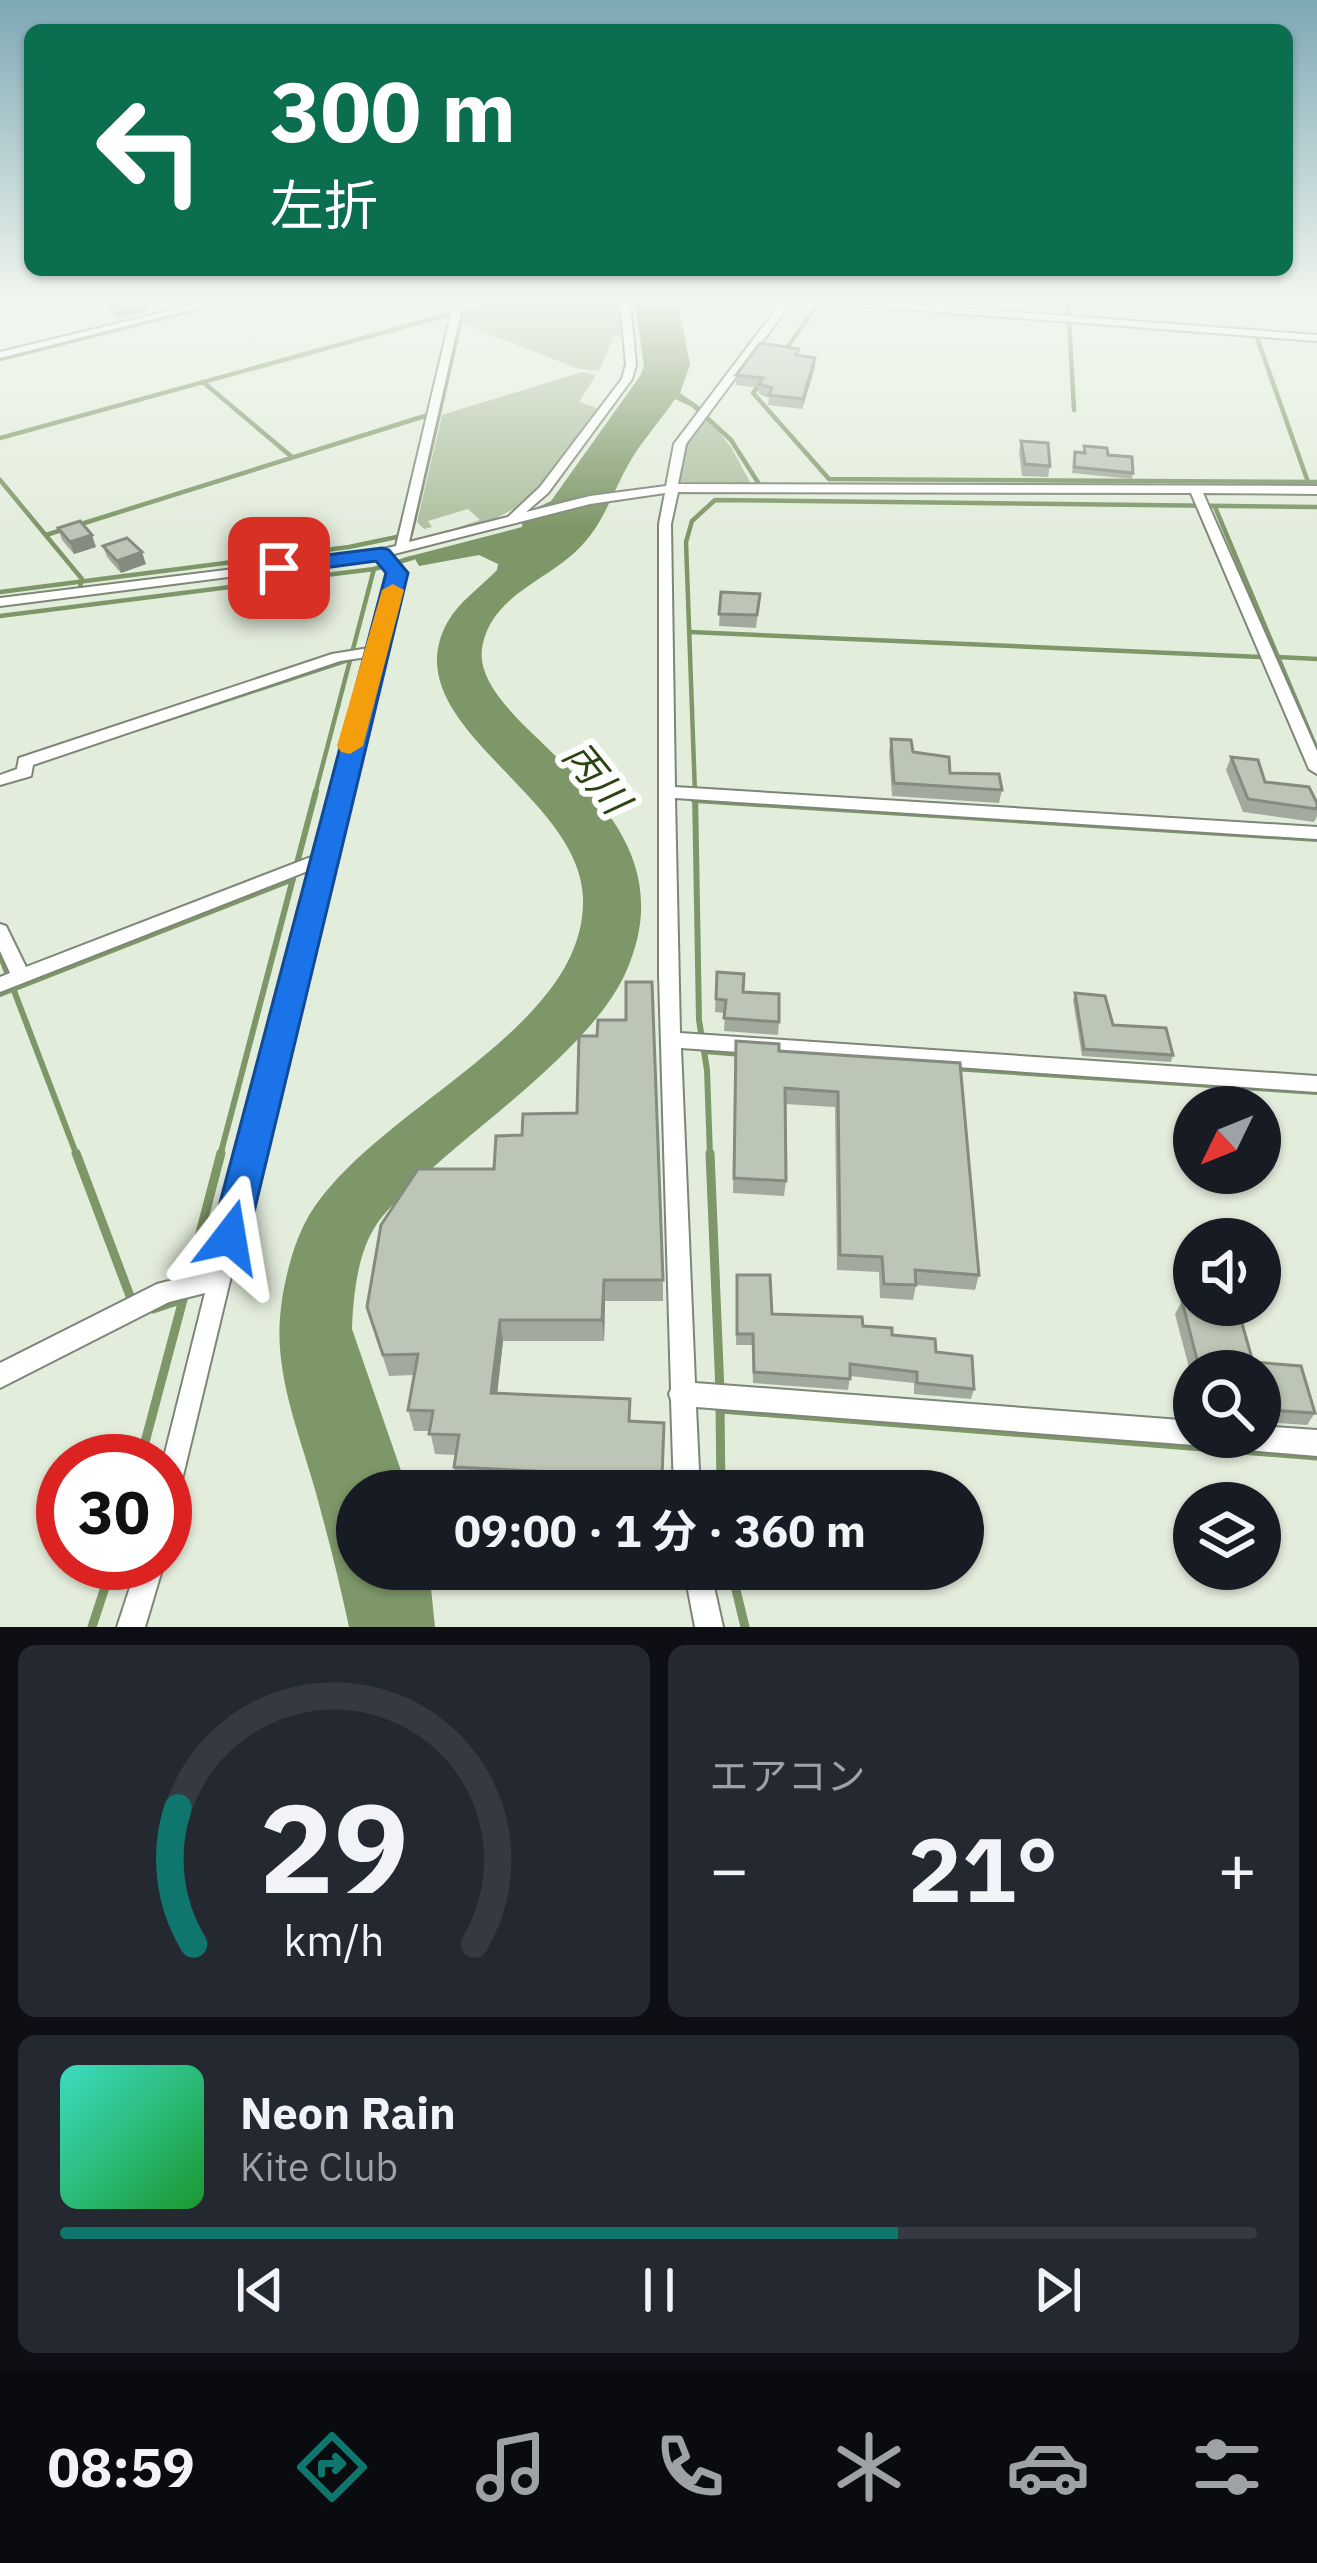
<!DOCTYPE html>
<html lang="ja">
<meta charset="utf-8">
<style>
:root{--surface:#171b24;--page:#242831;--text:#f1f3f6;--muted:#9ea1a6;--line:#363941;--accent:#0f766e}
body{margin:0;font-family:"IBM Plex Sans","Noto Sans JP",sans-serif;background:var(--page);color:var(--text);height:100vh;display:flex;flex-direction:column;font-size:45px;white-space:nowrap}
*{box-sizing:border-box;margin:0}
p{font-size:39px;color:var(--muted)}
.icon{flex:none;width:66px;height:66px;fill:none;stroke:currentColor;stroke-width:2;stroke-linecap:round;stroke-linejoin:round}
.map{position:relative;height:1627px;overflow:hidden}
.sheet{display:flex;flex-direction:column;gap:18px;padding:18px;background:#0d0f14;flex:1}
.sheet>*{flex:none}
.guide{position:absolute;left:24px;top:24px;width:1269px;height:252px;border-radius:18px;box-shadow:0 3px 9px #0004;background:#0b6e4f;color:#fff;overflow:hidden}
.needle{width:78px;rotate:227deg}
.tools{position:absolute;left:1173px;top:1086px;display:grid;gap:24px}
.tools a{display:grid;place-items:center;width:108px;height:108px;border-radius:50%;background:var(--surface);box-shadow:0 3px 9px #0004;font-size:60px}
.speed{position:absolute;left:36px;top:1434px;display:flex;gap:24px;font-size:60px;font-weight:700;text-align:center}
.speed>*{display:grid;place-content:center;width:156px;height:156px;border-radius:50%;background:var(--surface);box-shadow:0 3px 9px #0004;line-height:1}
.speed .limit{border:18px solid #d22;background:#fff;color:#111}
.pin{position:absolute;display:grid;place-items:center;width:102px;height:102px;color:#fff;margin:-51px;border-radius:24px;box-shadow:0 6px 18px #0006}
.me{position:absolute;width:132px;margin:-66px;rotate:14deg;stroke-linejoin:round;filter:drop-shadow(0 0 9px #0008)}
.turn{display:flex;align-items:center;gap:42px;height:252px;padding:0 48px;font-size:54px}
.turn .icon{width:156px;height:156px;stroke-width:2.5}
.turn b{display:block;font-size:84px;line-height:102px}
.big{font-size:90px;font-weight:700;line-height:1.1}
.sheet .widget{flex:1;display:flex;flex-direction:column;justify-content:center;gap:18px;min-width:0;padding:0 42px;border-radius:18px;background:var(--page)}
.sheet .dial{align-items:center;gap:0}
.dial svg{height:312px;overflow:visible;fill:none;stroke:var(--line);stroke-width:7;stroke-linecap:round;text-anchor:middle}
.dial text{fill:var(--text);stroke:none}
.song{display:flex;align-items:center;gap:36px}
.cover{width:144px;height:144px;border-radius:18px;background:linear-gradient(135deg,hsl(170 70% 55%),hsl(130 70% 35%))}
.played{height:12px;border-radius:6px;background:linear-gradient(90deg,var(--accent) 70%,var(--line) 70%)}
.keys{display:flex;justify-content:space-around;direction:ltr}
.heat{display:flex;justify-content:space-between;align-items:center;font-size:66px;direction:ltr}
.sheet .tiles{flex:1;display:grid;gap:18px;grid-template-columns:1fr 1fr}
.widget:last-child{grid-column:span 2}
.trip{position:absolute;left:336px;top:1470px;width:648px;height:120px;border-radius:60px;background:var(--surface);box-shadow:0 3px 9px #0004;font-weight:700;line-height:120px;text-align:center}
.tabs{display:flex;height:192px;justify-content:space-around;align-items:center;background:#090b0e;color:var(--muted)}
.tabs .icon{width:84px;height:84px}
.tabs .current{color:var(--accent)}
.tabs b{font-size:54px;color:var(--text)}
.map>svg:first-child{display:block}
.green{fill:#aec0a0}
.water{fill:#7d9768}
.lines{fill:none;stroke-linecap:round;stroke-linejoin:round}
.stream-far2{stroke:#7d9768;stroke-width:4.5}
.stream-far1{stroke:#7d9768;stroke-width:6}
.stream{stroke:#7d9768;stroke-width:9}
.minor-casing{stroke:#7d8677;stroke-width:4}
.minor{fill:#fff;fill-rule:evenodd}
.wall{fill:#a2aa9d}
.shaded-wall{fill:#848b7f}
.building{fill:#bcc6b6;stroke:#848b7f;stroke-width:3}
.route{fill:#1a73e8;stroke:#114b97;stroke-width:3}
.slow{fill:#f59e0b}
.labels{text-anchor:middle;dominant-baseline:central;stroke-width:12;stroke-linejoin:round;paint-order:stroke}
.water-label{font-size:39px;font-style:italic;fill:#2b4511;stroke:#fff}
</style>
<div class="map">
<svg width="1317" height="1627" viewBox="0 0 1317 1627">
<rect width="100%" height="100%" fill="#e3eddc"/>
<g class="green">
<polygon points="493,303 620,303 624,332 613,338 599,371 579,369 463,324 465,310"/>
<polygon points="582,372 596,375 579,402 600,409 528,501 493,520 409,544 480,520 468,509 428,521 432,527 424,529 417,522 442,415"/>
<polygon points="706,416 731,447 751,484 687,484 677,480 686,444"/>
</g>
<path class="water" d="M 635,303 L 678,303 L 690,365 L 680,393 L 699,406 L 696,409 L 675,399 C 661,420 640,443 628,465 C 614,490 604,521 584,543 C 553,579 495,592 483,643 C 461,731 705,799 625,974 C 594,1043 485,1120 427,1173 C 408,1191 385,1208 372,1232 C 357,1259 353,1299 352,1329 L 408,1491 L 357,1491 L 357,1569 L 429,1569 L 435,1627 L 349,1627 C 339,1579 327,1533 314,1486 C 297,1427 273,1369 281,1308 C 284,1281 293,1245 306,1221 C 367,1110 586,1033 583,899 C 581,793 392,725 447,623 C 459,601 481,587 497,570 L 498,564 L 479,555 L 419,566 L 415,559 L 406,562 L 403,558 L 522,527 L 523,514 L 551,501 L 640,376 L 644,366 Z"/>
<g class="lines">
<g class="stream-far2">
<polyline points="836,303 868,305"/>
<polyline points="1068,303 1069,317"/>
<polyline points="1069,320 1074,410"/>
<polyline points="1256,335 1308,482"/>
<polyline points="783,353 819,303"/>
<polyline points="0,359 222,303"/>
<polyline points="203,382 292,457"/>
<polyline points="761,383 753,393 829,479 1317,482"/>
<polyline points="693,405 731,440 759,484"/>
<polyline points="0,438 454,313"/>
<polyline points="0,480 82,579 80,587"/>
<polyline points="1215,507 1317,750"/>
<polyline points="78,525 428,415"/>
<polyline points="46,535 65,529"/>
<polyline points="0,592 349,547 411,534 463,310 490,303"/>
<polyline points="0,616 374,569 412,558"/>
<polyline points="690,632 1261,657"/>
<polyline points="1278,657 1317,659"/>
<polyline points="144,727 351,659"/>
<polyline points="315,794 374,569"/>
<polyline points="695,794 686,542 692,521 715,500 1317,507"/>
</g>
<g class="stream-far1">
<polyline points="695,791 699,1020 707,1070 710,1156"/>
<polyline points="694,800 1317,839"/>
<polyline points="0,954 77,1156"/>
<polyline points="0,994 293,879"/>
<polyline points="704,1051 742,1054"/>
<polyline points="953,1068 1317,1092"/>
<polyline points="220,1156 316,791"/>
</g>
<g class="stream">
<polyline points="76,1153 133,1304"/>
<polyline points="710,1153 720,1391"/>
<polyline points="188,1279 221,1153"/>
<polyline points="153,1309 183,1299"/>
<polyline points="720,1405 721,1491"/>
<polyline points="720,1409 1317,1456"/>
<polyline points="140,1461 185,1292"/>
<polyline points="731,1569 745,1627"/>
<polyline points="92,1627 113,1563"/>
</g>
<defs>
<g id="minor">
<polygon points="202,303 217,303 0,358 0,352"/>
<polygon points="473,303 487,303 461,312 409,542 508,517 540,487 622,379 626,364 620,303 630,303 636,364 632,379 548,493 526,512 590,496 666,486 674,444 781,303 791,303 686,444 678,484 1317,486 1317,494 1203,493 1317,751 1317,774 1309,769 1191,493 678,492 671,524 675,787 1317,827 1317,839 675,798 680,1033 1317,1076 1317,1092 681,1048 695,1383 1194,1421 1194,1437 1205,1437 1203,1442 1194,1445 696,1407 700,1491 674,1491 671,1400 669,1394 671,1389 659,975 659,524 665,493 590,504 390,555 404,573 394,620 388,625 174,1513 165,1517 165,1461 163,1461 205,1293 169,1302 0,1388 0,1363 157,1284 211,1270 313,869 0,992 0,977 10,973 0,951 0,924 6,926 26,967 316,855 367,657 340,661 33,765 31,776 0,785 0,775 17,769 19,758 332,654 369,648 375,623 381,618 390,573 378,558 0,606 0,598 370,552 396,546 452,310"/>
<polygon points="857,303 894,303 1317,335 1317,341 862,306"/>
<polygon points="1260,1426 1317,1430 1317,1456 1247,1450 1238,1446 1234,1437 1260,1437"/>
<polygon points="138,1563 164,1563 145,1627 117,1627"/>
<polygon points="684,1569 710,1569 723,1627 695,1627"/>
</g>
</defs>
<use href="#minor" class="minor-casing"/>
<use href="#minor" class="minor"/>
</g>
<g class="wall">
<polygon points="799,349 799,355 815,367 802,409 768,405 769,398 759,394 759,388 736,385 736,375"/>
<polygon points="1021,441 1050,466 1048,477 1022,476 1019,452"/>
<polygon points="1084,446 1108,455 1133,473 1132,479 1072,473 1075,452 1083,453"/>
<polygon points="58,528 96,547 74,554 62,540"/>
<polygon points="103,546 146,564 121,573 107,557"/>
<polygon points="721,592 760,594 756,628 719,626"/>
<polygon points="891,739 950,773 1002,790 999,803 892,796 889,752"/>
<polygon points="1231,757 1265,782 1317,803 1317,816 1314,822 1243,812 1226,770"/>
<polygon points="717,972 779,1022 778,1035 724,1031 725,1013 715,1012"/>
<polygon points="1075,993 1113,1025 1173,1055 1171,1062 1082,1056 1073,1000"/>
<polygon points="779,1051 960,1063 979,1275 975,1290 916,1285 913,1300 880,1298 879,1272 837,1270 835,1107 785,1104 786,1181 784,1196 733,1193 735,1056"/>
<polygon points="381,1225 663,1280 663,1301 605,1301 604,1341 503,1341 497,1393 630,1421 664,1423 662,1491 550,1491 459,1487 454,1467 456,1455 435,1454 430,1431 414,1431 408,1410 414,1375 389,1376 367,1307"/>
<polygon points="737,1275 772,1314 863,1326 936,1352 974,1389 971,1399 914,1394 914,1383 850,1376 848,1390 753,1383 752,1345 736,1345"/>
<polygon points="1182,1301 1226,1319 1253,1362 1315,1413 1307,1425 1263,1422 1260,1425 1260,1371 1194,1371 1194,1387 1175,1314"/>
</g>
<g class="shaded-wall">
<polygon points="146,307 147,312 117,319 115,314"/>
<polygon points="815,358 815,367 802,409 803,399"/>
<polygon points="92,535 96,547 74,554 70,542"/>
<polygon points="142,552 146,564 121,573 117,561"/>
<polygon points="604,1280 605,1301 604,1341 602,1320"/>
<polygon points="500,1320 503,1341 495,1413 491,1393"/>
</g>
<g class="building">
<polygon points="111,303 141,303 146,307 115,314 109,308 116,307"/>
<polygon points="760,343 799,349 796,355 815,358 803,399 769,395 772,388 759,384 763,378 736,375"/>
<polygon points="1021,441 1048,443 1050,466 1025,464"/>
<polygon points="1084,446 1107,448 1108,455 1132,457 1133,473 1074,467 1075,452 1085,453"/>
<polygon points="80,521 92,535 70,542 58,528"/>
<polygon points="127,538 142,552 117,561 103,546"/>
<polygon points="721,592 760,594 757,615 719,614"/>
<polygon points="891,739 911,740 913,752 949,757 950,773 999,774 1002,790 894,783"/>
<polygon points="1231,757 1258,760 1265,782 1309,787 1317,803 1317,809 1248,799"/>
<polygon points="717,972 744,974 743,992 779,994 779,1022 724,1018 726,1000 716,999"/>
<polygon points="626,982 652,982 663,1280 604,1280 602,1320 500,1320 491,1393 630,1399 629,1421 664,1423 662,1477 643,1476 642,1491 611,1491 612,1475 454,1467 459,1435 429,1434 433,1411 408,1410 418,1354 383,1355 367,1307 381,1225 418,1169 494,1169 496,1136 522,1135 523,1114 577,1113 579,1036 597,1036 598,1020 626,1020"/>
<polygon points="1075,993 1105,996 1113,1025 1166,1028 1173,1055 1084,1049"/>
<polygon points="736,1041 779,1044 779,1051 960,1063 979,1275 915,1270 916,1285 884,1284 882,1257 840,1255 838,1092 785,1088 786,1181 734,1178"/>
<polygon points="737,1275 770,1275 772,1314 862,1317 863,1326 892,1328 892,1335 935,1339 936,1352 972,1356 974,1389 917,1383 917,1372 850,1364 850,1379 754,1372 753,1334 737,1334"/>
<polygon points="1182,1301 1194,1302 1194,1305 1222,1305 1226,1319 1241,1320 1253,1362 1301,1366 1315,1413 1268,1410 1263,1421 1260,1420 1260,1371 1200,1371"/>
</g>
<linearGradient id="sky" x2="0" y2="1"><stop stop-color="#7da8b5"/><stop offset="0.57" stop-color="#f2f7ef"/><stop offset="1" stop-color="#f2f7ef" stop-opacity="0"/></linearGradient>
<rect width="1317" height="530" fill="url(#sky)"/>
<polygon class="route" points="382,548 389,550 408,573 248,1237 243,1249 230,1254 216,1249 211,1237 386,573 376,561 279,574 268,568 279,561"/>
<polygon class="slow" points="393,584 404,590 363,746 350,754 341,752 337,746 382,590"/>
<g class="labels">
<g class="water-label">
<text transform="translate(597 777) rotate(51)">丙川</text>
</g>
</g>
</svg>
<div class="tools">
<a><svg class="needle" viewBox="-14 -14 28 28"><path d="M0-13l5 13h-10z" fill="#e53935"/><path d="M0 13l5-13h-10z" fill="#9ea1a6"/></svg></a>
<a><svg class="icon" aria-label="sound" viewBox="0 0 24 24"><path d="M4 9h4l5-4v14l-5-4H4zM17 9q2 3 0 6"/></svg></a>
<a><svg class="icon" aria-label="search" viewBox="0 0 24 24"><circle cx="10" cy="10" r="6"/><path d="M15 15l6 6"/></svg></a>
<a><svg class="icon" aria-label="layers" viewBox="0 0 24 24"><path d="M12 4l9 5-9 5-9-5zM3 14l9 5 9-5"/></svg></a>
</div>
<div class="speed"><div class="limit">30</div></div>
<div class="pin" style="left:279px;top:568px;background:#d93025"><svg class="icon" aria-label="arrive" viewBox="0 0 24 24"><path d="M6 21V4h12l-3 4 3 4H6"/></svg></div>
<svg class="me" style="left:230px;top:1237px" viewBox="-20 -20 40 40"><path d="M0-17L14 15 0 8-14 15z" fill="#1a73e8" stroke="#fff" stroke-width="4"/></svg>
<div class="trip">09:00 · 1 分 · 360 m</div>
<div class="guide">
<div class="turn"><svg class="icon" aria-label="left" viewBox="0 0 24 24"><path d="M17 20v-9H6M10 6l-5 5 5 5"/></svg><div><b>300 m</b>左折</div></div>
</div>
</div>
<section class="sheet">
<div class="tiles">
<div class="widget dial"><svg viewBox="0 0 100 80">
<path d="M14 69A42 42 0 1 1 86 69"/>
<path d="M14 69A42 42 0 0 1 10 34" stroke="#0f766e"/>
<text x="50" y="56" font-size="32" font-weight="700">29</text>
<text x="50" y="72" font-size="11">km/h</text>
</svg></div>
<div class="widget"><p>エアコン</p>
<div class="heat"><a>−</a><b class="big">21°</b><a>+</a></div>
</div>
<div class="widget">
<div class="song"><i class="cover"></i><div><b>Neon Rain</b><p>Kite Club</p></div></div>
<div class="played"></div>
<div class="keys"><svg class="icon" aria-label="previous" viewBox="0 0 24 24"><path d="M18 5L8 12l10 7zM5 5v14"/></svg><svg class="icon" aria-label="pause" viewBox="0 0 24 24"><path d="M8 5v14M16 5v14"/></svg><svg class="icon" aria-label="next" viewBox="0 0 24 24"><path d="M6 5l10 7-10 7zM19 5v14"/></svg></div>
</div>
</div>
</section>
<nav class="tabs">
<b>08:59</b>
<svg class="icon current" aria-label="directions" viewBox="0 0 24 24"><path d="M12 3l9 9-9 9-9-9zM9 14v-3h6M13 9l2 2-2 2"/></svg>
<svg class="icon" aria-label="music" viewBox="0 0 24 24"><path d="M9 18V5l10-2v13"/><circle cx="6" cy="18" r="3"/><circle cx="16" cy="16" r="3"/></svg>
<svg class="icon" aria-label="phone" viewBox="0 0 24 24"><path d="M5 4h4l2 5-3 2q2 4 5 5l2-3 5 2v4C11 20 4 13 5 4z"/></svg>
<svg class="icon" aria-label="climate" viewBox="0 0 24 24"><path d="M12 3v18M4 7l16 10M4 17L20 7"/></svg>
<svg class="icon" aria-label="car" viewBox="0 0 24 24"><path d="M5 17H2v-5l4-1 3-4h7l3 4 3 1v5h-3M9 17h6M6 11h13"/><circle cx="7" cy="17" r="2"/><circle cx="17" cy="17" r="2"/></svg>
<svg class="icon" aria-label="filters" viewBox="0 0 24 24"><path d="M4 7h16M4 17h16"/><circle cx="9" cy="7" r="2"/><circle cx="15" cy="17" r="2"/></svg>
</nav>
